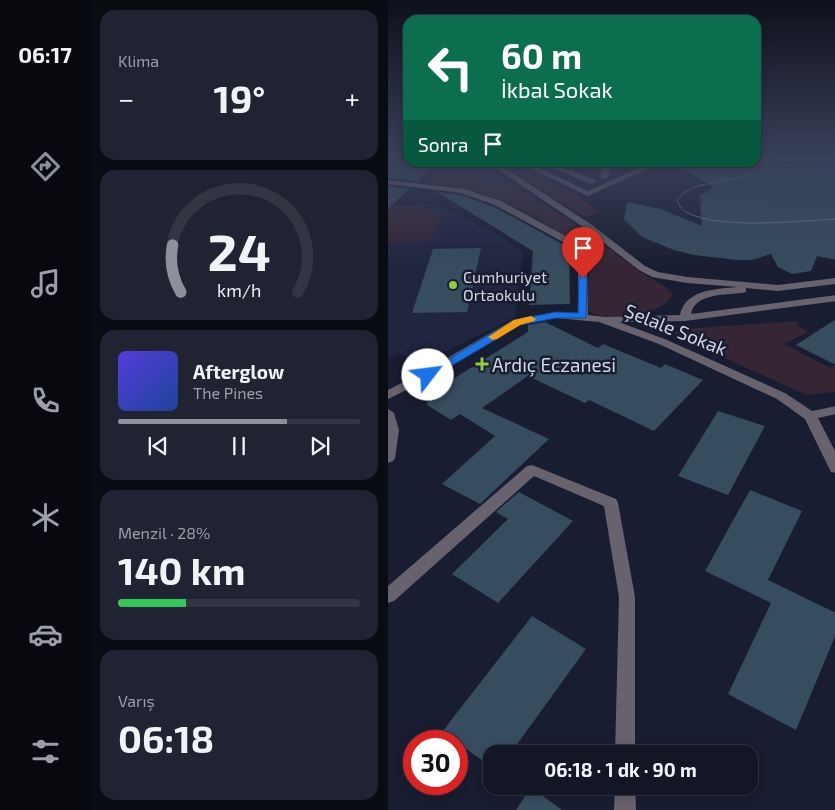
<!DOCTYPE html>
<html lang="tr">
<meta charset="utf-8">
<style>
:root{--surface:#131625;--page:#202332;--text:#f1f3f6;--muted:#9d9fa7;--line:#323542;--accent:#8c9099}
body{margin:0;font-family:"Exo 2",sans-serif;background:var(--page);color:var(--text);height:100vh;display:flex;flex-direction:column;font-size:19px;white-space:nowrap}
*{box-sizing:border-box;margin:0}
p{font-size:16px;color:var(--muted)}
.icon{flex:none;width:28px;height:28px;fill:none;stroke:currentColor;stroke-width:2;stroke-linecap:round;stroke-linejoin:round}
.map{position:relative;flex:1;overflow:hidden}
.panel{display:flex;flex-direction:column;gap:10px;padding:10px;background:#0a0c14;width:298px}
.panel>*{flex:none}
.top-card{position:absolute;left:15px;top:15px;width:358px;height:152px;border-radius:15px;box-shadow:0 2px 8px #0003,0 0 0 1px var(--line);background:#0b6e4f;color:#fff;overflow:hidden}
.speed{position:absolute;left:15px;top:730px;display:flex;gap:10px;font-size:25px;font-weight:700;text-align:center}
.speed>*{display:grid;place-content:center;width:65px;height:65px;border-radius:50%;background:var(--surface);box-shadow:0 2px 8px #0003,0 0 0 1px var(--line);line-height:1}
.speed .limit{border:8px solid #d22;background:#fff;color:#111}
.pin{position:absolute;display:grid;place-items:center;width:42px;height:42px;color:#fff;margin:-51px -21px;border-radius:50% 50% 50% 0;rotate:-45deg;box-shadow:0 0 5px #0007}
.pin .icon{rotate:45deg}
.me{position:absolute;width:55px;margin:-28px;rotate:60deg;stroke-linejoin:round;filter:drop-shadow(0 0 4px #0008)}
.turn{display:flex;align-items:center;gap:18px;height:105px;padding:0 15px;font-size:22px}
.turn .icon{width:65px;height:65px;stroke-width:2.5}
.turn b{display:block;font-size:35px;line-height:42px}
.then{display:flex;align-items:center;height:48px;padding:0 15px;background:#0003;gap:10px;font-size:19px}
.big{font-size:38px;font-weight:700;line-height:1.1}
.panel .card{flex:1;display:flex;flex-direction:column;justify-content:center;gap:8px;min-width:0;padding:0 18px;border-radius:15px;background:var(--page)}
.panel .dial{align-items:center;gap:0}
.dial svg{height:130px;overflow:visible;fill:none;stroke:var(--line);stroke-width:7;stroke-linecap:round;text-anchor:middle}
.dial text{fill:var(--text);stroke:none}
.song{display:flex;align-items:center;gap:15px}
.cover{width:60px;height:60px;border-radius:8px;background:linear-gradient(135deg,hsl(250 70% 55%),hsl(220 70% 35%))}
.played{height:5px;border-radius:2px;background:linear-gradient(90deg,var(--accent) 70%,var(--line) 70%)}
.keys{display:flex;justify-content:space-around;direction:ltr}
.heat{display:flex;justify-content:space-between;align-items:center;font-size:28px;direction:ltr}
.charge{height:8px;border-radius:4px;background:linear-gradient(90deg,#34c759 28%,var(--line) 0)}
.trip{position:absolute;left:95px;top:745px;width:275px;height:50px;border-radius:15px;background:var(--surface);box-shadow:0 2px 8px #0003,0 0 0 1px var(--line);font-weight:700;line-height:50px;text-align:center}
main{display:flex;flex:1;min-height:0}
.menu{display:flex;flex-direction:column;width:90px;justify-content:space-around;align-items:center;background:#08090f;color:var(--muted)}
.menu .icon{width:35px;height:35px}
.menu .on{color:var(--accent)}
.menu b{font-size:22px;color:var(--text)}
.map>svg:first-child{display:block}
.built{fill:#202540}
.green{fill:#362534}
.building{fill:#364c5f}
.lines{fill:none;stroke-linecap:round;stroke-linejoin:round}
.minor{fill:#67626d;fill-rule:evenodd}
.tram{stroke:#747889;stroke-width:1}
.route{fill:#1a73e8;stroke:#114b97}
.slow{fill:#f59e0b}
.poi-dot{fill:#90cd41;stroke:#191d31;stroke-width:2}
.labels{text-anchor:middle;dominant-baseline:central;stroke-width:5;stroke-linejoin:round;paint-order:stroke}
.far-poi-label{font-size:16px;fill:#d2d6e4;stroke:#191d31;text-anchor:start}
.street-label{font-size:19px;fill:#d2d6e4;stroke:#191d31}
.poi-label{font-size:19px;fill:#d2d6e4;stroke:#191d31;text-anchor:start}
</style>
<main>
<nav class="menu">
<b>06:17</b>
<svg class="icon on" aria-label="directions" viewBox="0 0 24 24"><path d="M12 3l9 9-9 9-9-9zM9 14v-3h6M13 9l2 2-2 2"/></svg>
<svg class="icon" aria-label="music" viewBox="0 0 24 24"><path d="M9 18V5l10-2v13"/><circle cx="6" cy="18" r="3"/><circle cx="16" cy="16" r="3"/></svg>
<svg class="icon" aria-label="phone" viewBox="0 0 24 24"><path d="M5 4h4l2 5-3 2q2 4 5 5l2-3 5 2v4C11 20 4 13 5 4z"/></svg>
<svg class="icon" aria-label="climate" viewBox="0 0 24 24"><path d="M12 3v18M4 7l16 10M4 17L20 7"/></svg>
<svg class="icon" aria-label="car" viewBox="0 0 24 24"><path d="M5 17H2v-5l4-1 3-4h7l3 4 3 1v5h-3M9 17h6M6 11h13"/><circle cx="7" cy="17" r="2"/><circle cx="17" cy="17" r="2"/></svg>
<svg class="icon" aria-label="filters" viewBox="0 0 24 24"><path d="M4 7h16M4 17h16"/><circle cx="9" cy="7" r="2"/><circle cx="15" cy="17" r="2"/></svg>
</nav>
<section class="panel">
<div class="card"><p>Klima</p>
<div class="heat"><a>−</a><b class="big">19°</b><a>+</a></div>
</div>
<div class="card dial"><svg viewBox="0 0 100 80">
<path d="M14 69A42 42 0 1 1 86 69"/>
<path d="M14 69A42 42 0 0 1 9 40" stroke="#8c9099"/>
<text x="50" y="56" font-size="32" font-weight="700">24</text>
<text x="50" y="72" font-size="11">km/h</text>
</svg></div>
<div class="card">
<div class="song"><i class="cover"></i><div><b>Afterglow</b><p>The Pines</p></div></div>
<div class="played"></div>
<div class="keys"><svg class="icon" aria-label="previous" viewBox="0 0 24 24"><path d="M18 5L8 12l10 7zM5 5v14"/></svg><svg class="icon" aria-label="pause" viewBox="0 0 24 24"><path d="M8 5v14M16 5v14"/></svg><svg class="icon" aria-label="next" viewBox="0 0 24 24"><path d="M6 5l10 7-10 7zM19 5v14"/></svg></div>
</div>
<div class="card"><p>Menzil · 28%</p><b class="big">140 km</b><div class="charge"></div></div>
<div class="card"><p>Varış</p><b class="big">06:18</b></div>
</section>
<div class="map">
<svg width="448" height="810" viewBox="0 0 448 810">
<rect width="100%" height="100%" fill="#191d31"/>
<polygon class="built" points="47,203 105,232 135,252 127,317 30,365 11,353 0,359 0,206"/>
<g class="green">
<path d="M 32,163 L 92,163 L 124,185 L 180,219 L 254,273 L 276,286 L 283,292 L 284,296 C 271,316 223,323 202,312 L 199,308 L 202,257 C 169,227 130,204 86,191 C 70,187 53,185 37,182 L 48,169 Z"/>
<polygon points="112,163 122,163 186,193 211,212 198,217 156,193"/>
<polygon points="34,206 52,216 43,240 0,243 0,207"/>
<polygon points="410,321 410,325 420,332 396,344 442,368 447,365 447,392 419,395 288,336 287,333 294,329"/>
</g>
<g class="building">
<polygon points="0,156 6,156 15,161 28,162 43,168 29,181 0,178"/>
<polygon points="368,156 448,156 448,260 429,256 423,271 404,274 390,267 383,254 364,260 350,260 306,255 286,250 254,237 236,219 239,202 273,209 314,226 312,203 315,204 311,197 326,187 282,162 368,162"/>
<polygon points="0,186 21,189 0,209"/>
<polygon points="49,192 73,195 106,207 178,246 181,249 182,304 141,305 145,251"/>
<polygon points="93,248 79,312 24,313 45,249"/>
<polygon points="448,319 448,365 408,345"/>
<polygon points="157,322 210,348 215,344 273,368 277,364 315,380 266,431 201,400 197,403 140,376 94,408 161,439 92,504 54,484 107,436 72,414 63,420 39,405 41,391 46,391 140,332 140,325"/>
<polygon points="330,411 377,426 340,495 290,476"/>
<polygon points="362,490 414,511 380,580 448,613 448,634 408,730 340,694 383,603 317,571"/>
<polygon points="131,492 185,521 110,603 64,574 120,519 108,512"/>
<polygon points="144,616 198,649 122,754 104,754 104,767 54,732"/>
<polygon points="143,787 174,810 128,810"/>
</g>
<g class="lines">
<g class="minor">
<path d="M 99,162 L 108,162 L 204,225 L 257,266 L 270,272 L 299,277 L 390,285 L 448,278 L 448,284 L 390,291 L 358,288 L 358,292 L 354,293 C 337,295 307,293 303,314 L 448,295 L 448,301 L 297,321 L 231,322 L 279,340 L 397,393 L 424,411 L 448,406 L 448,414 L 430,418 L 448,453 L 448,473 L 443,472 L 441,468 L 417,419 L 389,399 L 271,344 L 211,322 L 168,318 L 132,325 L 43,378 L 0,399 L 0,390 L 35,372 L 125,320 L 168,312 L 190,314 L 190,265 L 186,251 L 179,244 L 107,205 L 73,193 L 0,184 L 0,180 L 77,189 L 113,201 L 185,240 L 195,251 L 199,265 L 200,315 L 217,317 L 292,315 C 297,289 329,289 350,287 L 299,283 L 264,277 L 251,270 L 198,229 Z"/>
<polygon points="129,162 139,162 200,191 265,162 275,162 200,196"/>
<polygon points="150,162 165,164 211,162 172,167 207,180 208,182 204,184"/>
<polygon points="214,162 222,162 220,177 216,179 212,177"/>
<polygon points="0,409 6,413 11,430 7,458 5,461 0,463"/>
<polygon points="144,465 228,499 230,503 247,597 247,754 227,754 231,597 216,506 146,476 6,601 0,603 0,586 139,466"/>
<polygon points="227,786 247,786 248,810 226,810"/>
</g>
<path class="tram" d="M 434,156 L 373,173 L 309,186 L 295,193 L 289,200 C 291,205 293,209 298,212 C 330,230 411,221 448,219"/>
</g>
<linearGradient id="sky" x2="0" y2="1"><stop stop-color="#0e101b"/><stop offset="0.58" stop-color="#38405a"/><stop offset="1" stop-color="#38405a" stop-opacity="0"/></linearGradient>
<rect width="448" height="269" fill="url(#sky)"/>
<polygon class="route" points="195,275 199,278 198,318 168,318 132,325 43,378 40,379 34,375 126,320 168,312 190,313 191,278"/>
<polygon class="slow" points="143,316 148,319 146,321 132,325 109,339 105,340 100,337 126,320"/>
<g class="poi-dot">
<circle cx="65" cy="285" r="5"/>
<path d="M91.5 356.5h5v5h5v5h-5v5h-5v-5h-5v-5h5z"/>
</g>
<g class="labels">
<g class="far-poi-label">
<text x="75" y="276">Cumhuriyet<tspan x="75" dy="18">Ortaokulu</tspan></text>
</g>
<g class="street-label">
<text transform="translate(288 329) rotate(22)">Şelale Sokak</text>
</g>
<g class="poi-label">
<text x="104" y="364">Ardıç Eczanesi</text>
</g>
</g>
</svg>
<div class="speed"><div class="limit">30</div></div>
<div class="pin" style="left:195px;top:278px;background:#d93025"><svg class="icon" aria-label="arrive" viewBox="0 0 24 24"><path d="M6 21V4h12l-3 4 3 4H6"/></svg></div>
<svg class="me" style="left:40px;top:375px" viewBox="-20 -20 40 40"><circle r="19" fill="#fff"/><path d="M0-13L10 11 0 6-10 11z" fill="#1a73e8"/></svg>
<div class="trip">06:18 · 1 dk · 90 m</div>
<div class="top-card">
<div class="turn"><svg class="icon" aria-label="left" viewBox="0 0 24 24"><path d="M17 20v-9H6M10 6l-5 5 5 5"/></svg><div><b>60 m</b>İkbal Sokak</div></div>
<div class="then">Sonra<svg class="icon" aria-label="arrive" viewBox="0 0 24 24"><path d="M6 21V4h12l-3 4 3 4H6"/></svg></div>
</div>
</div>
</main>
